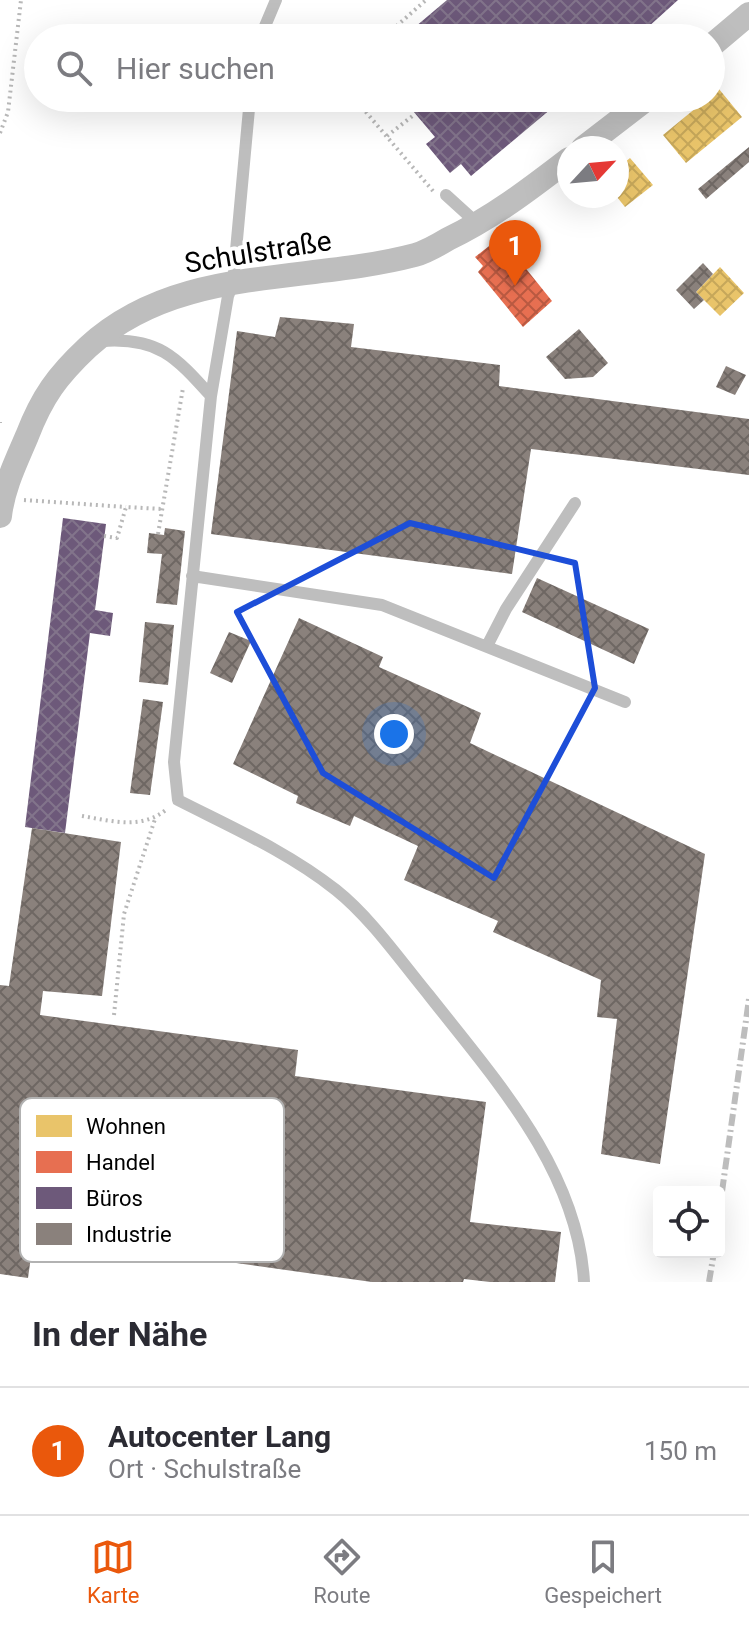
<!DOCTYPE html>
<html lang="de">
<meta charset="utf-8">
<style>
:root{--surface:#fff;--page:#f7f7f7;--text:#2b2b33;--muted:#7c7c81;--line:#e1e1e2;--accent:#ea580c}
body{margin:0;font-family:Roboto,sans-serif;background:var(--page);color:var(--text)}
.controls{position:absolute;right:24px;bottom:24px;display:grid;overflow:hidden;border-radius:8px;box-shadow:0 8px 32px #0002}
.controls button{width:72px;height:72px;display:grid;place-items:center;padding:0;border:0;border-bottom:2px solid var(--line);background:var(--surface);color:var(--text);font:40px sans-serif}
.compass{position:absolute;left:557px;top:136px;width:72px;height:72px;border-radius:50%;background:var(--surface);box-shadow:0 8px 32px #0002;rotate:64deg}
.you{position:absolute;left:394px;top:734px;width:28px;height:28px;margin:-20px;border:6px solid #fff;border-radius:50%;background:#1a73e8;box-shadow:0 0 0 12px #1a73e833}
.badge{display:grid;place-items:center;width:52px;height:52px;border-radius:50%;background:var(--accent);color:#fff;font-size:26px;font-weight:700}
.pin{position:absolute;translate:-50% -66px;filter:drop-shadow(0 2px 4px #0008)}
.pin::after{content:'';position:absolute;top:42px;width:28px;height:24px;background:inherit;clip-path:polygon(0 0,100% 0,50% 100%)}
.list{margin:0;padding:0;list-style:none}
h2{display:flex;justify-content:space-between;align-items:center;height:104px;margin:0;padding:0 32px;font-size:34px}
h2 small{font-size:26px;font-weight:400;color:var(--muted)}
.list li{display:grid;grid-template-columns:52px 1fr auto;gap:24px;align-items:center;box-sizing:border-box;height:128px;padding:0 32px;border-top:2px solid var(--line)}
.list b{display:block;font-size:30px;white-space:nowrap}
.list p{margin:0;font-size:26px;white-space:nowrap;color:var(--muted)}
.list em{font-size:26px;font-style:normal;color:var(--muted)}
.icon{flex:none;width:44px;height:44px;fill:none;stroke:currentColor;stroke-width:2;stroke-linecap:round;stroke-linejoin:round}
.map{position:relative;flex:none;width:749px;height:1282px;overflow:hidden}
.search{position:absolute;background:var(--surface);box-shadow:0 8px 32px #0002;left:24px;right:24px;top:24px;height:88px;display:flex;align-items:center;gap:20px;box-sizing:border-box;padding:0 28px;border-radius:44px;color:var(--muted);font-size:30px}
.sheet{height:232px;background:var(--surface)}
nav{display:flex;justify-content:space-around;align-items:center;box-sizing:border-box;height:112px;border-top:2px solid var(--line);background:var(--surface);font-size:22px;color:var(--muted)}
nav a{display:grid;justify-items:center;gap:4px}
nav .on{color:var(--accent)}
.map>svg:first-child{display:block}
.homes{fill:url(#homes-cross-hatch)}
.shops{fill:url(#shops-cross-hatch)}
.offices{fill:url(#offices-cross-hatch)}
.industry{fill:url(#industry-cross-hatch)}
.lines{fill:none;stroke-linecap:round;stroke-linejoin:round}
.path{stroke:#b8b8b8;stroke-width:4;stroke-dasharray:2 4;stroke-linecap:butt}
.lane{stroke:#bebebe;stroke-width:12}
.street{stroke:#bebebe;stroke-width:24}
.rail{stroke:#bdbdbd;stroke-width:6;stroke-dasharray:12 4 2 4;stroke-linecap:butt}
.marked{fill:none;stroke:#1d4ed8;stroke-width:6;stroke-linejoin:round}
.labels{text-anchor:middle;dominant-baseline:central;stroke-width:8;stroke-linejoin:round;paint-order:stroke}
.street-label{font-size:28px;fill:#000;stroke:#fff}
.key{fill:#fff;stroke:#b2b2b2;stroke-width:2}
.key-label{font-size:22px;fill:#000}
</style>
<div class="map">
<svg width="749" height="1282" viewBox="0 0 749 1282">
<defs>
<pattern id="homes-cross-hatch" width="8" height="8" patternUnits="userSpaceOnUse" patternTransform="scale(2)"><rect width="8" height="8" fill="#e9c46a"/><path d="M0 0l8 8M0 8l8-8" fill="none" stroke="#c6a75a"/></pattern>
<pattern id="shops-cross-hatch" width="8" height="8" patternUnits="userSpaceOnUse" patternTransform="scale(2)"><rect width="8" height="8" fill="#e76f51"/><path d="M0 0l8 8M0 8l8-8" fill="none" stroke="#b95941"/></pattern>
<pattern id="offices-cross-hatch" width="8" height="8" patternUnits="userSpaceOnUse" patternTransform="scale(2)"><rect width="8" height="8" fill="#6d597a"/><path d="M0 0l8 8M0 8l8-8" fill="none" stroke="#82748b"/></pattern>
<pattern id="industry-cross-hatch" width="8" height="8" patternUnits="userSpaceOnUse" patternTransform="scale(2)"><rect width="8" height="8" fill="#8a817c"/><path d="M0 0l8 8M0 8l8-8" fill="none" stroke="#6e6763"/></pattern>
</defs>
<rect width="100%" height="100%" fill="#fff"/>
<path class="homes" d="M719,89L742,117L686,163L663,135Z
M630,158L653,185L625,207L617,197V169Z
M720,267L744,293L720,316L696,292Z"/>
<path class="shops" d="M502,236H513L530,257L523,265L552,301L523,327L478,272L483,266L475,257Z"/>
<path class="offices" d="M447,0H678L636,38H402Z
M402,98H564L471,176L461,164L450,173L426,144L435,137Z
M63,518L106,524L95,610L113,613L110,636L90,633L65,833L25,827Z"/>
<path class="industry" d="M749,147V162L706,199L698,189Z
M703,263L713,274L696,292L704,300L694,309L676,290Z
M280,317L354,324L351,347L500,365L499,386L749,419V475L531,449L512,574L211,534L237,331L275,337Z
M579,329L608,363L593,377L565,379L546,357Z
M726,366L746,375L735,395L716,387Z
M165,528L185,531L177,605L156,603L162,554L147,553L149,533L164,535Z
M537,578L649,629L634,664L522,612Z
M299,618L383,657L379,667L481,713L470,743L705,854L660,1164L601,1154L617,1019L597,1017L601,980L493,932L498,921L404,880L418,846L354,816L350,826L296,803L298,796L233,764Z
M145,622L174,625L168,685L139,682Z
M229,632L251,641L232,683L210,673Z
M143,699L163,702L150,795L130,793Z
M32,828L121,842L102,996L43,991L40,1015L298,1050L295,1076L486,1102L470,1222L561,1232L555,1282H490L464,1279L463,1282H372L34,1235L28,1278L0,1274V985L9,986Z"/>
<g class="lines">
<path class="path" d="M383,38L426,0
M354,98L433,191
M0,133L8,112L21,0
M387,136L415,114
M0,422V423
M24,500L126,507
M158,534L183,388
M104,536L117,538L126,507L162,509
M82,816C112,821 142,830 167,809
M114,1015L124,914L155,819"/>
<path class="lane" d="M260,38L276,0
M446,195L479,225
M102,341C158,337 175,356 211,396L174,762L178,800C233,828 288,852 336,890C370,917 400,960 428,994C494,1078 578,1170 584,1282
M211,396L228,296L233,283L250,98
M192,576L382,605L625,702
M487,646L506,609L575,503"/>
<path class="street" d="M711,46L749,14
M583,148L648,98
M0,516C3,488 16,462 27,436C42,397 57,376 88,347C177,265 305,284 415,255C426,252 438,245 448,239C492,218 530,189 569,159"/>
<path class="rail" d="M719,1213L749,999
M709,1282L714,1252"/>
</g>
<path class="marked" d="M410,523L575,563L595,688L494,878L323,773L237,612Z"/>
<g class="labels">
<g class="street-label">
<text transform="translate(258 252) rotate(-9)">Schulstraße</text>
</g>
</g>
<rect x="20" y="1098" width="264" height="164" rx="12" class="key"/>
<rect x="36" y="1115" width="36" height="22" fill="#e9c46a"/>
<rect x="36" y="1151" width="36" height="22" fill="#e76f51"/>
<rect x="36" y="1187" width="36" height="22" fill="#6d597a"/>
<rect x="36" y="1223" width="36" height="22" fill="#8a817c"/>
<g class="key-label">
<text x="86" y="1134">Wohnen</text>
<text x="86" y="1170">Handel</text>
<text x="86" y="1206">Büros</text>
<text x="86" y="1242">Industrie</text>
</g>
</svg>
<div class="controls">
<button><svg class="icon" aria-label="locate" viewBox="0 0 24 24"><circle cx="12" cy="12" r="6"/><path d="M12 2v4M12 18v4M2 12h4M18 12h4"/></svg></button>
</div>
<svg class="compass" viewBox="-18 -18 36 36"><path d="M0-13l5 13h-10z" fill="#e53935"/><path d="M0 13l5-13h-10z" fill="#7c7c81"/></svg>
<div class="you"></div>
<div class="pin badge" style="left:515px;top:286px">1</div>
<div class="search"><svg class="icon" aria-label="search" viewBox="0 0 24 24"><circle cx="10" cy="10" r="6"/><path d="M15 15l6 6"/></svg>Hier suchen</div>
</div>
<section class="sheet">
<h2>In der Nähe<small></small></h2>
<ul class="list">
<li><span class="badge">1</span><div><b>Autocenter Lang</b><p>Ort · Schulstraße</p></div><em>150 m</em></li>
</ul>
</section>
<nav>
<a class="on"><svg class="icon" aria-label="map" viewBox="0 0 24 24"><path d="M3 6l6-2 6 2 6-2v14l-6 2-6-2-6 2zM9 4v14M15 6v14"/></svg>Karte</a>
<a><svg class="icon" aria-label="directions" viewBox="0 0 24 24"><path d="M12 3l9 9-9 9-9-9zM9 14v-3h6M13 9l2 2-2 2"/></svg>Route</a>
<a><svg class="icon" aria-label="saved" viewBox="0 0 24 24"><path d="M7 4h10v16l-5-4-5 4z"/></svg>Gespeichert</a>
</nav>
